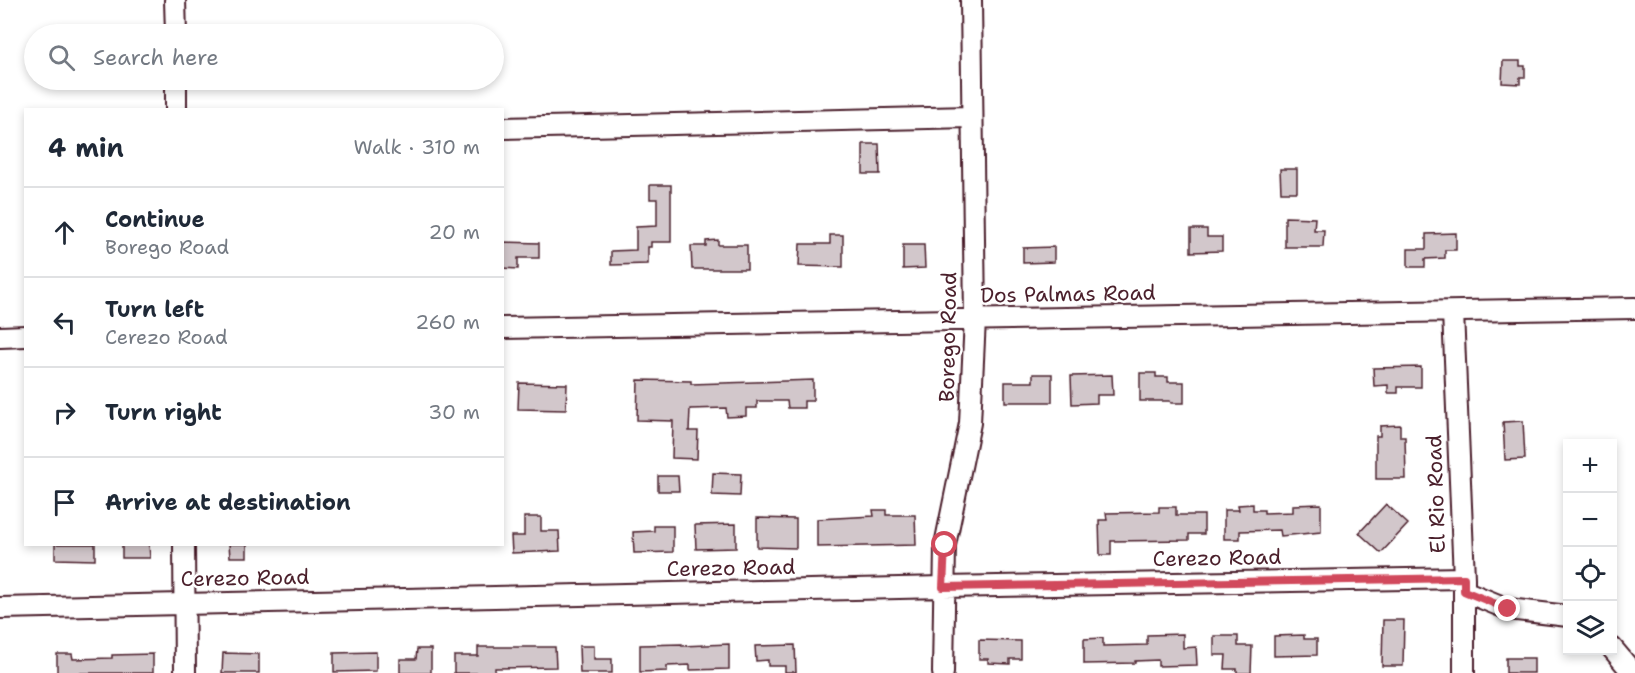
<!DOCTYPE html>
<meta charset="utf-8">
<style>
:root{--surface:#fff;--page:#f2f2f3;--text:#1f2937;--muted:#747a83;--line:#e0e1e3}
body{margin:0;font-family:"Shantell Sans",sans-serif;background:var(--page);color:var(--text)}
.controls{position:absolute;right:18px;bottom:18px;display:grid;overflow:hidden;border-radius:0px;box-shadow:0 3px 9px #0003}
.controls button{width:54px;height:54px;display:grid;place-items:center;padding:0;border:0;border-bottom:2px solid var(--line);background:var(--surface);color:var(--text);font:30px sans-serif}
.stop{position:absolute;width:18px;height:18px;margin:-14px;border:4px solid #d1495b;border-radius:50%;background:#fff}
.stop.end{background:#d1495b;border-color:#fff;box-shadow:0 2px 6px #0008}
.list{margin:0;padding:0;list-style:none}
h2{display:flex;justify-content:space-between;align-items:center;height:78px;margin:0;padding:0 24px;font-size:26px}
h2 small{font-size:20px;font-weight:400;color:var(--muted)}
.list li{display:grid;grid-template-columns:39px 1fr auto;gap:18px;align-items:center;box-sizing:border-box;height:90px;padding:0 24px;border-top:2px solid var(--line)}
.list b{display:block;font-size:22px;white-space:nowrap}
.list p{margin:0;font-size:20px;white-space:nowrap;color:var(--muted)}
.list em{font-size:20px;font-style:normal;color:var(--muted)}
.icon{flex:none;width:33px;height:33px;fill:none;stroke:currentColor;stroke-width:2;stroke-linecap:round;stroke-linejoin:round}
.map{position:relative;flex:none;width:1635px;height:673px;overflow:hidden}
.search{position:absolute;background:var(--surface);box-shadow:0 3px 9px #0003;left:24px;top:24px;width:480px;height:66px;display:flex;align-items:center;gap:15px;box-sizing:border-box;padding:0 21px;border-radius:33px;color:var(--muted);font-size:22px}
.panel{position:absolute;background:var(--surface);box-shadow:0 3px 9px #0003;left:24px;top:108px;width:480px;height:438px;border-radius:0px}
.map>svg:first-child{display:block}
.building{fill:#d2c7cb;stroke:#4a1f2b;stroke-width:1.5}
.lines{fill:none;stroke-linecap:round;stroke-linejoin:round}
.minor-casing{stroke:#4a1f2b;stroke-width:24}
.minor{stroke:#fff;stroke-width:20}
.route{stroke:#d1495b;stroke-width:8}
.labels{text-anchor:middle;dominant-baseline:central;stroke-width:4.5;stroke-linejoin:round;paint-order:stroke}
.street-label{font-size:21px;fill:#4a1f2b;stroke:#fff}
</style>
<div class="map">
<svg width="1635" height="673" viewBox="0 0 1635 673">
<rect width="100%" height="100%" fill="#fff"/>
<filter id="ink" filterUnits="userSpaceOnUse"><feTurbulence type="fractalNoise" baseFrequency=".0167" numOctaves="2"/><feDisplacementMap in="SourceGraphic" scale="12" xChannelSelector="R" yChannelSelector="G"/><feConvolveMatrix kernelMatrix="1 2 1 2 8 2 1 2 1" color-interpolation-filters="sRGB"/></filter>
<g filter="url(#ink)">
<path class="building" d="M1503,61H1520V66H1525V77H1520V84L1502,83Z
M863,144H879L880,174H863Z
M1280,169H1297V192H1281Z
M650,185H671V242H651V247H648V264L611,265V251L636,250V227L657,226V199H650Z
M1285,217L1315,218L1314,230H1324L1323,247H1285Z
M1191,229H1207V237H1222V251L1191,252Z
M1456,233V250H1445V258L1425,259V267H1408V249H1426V234Z
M830,235H843V267L799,266L800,244H830Z
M718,240V245H747V269H692L691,246H706V241Z
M502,242L539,243V258H518V269L502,268Z
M903,245H924L925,268L903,269Z
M1054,247V262L1023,263V248Z
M1421,367V387H1398V393H1388V385L1374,386L1373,368Z
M1140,373H1156V377H1168V382H1184V403H1171L1170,401H1140Z
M1033,374H1052V402H1005V382H1033Z
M1112,375L1113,395H1097V403L1072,404L1071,376Z
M638,380L691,381V384L813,380V401H804V408H788L787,401H757V408H746V416L727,417L726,408L690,409L689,431H698L697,459L672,458L673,421L637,420Z
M519,383L567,384L566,410L518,409Z
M1523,421L1525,459L1505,460L1503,422Z
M1400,425V437H1405L1406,479H1376V436H1380V426Z
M713,473L741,474L740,496L712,495Z
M658,476H678L679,491H658Z
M1253,504V510H1264V513L1293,512V505L1321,504V532L1281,536L1280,530L1240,531V539H1224V510H1239L1238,505Z
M1386,504L1408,524L1381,553L1359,533Z
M1159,507H1176V515H1204V534H1189V540L1111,541V555H1100L1099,520H1107L1106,513L1159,512Z
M873,510H886V515H915L916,545L817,547V519L874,516Z
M524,517H541V531H559L560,551L512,553L511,536H524Z
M757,518L796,519V548L757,547Z
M736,524V548L696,549L695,525Z
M654,526H673V552L634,553L633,532L654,531Z
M55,544H95V560L55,559Z
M122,544H149L150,558H122Z
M229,544H247V557H230Z
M1383,620H1404L1403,666H1382Z
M1183,634V648L1196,647L1197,665L1158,666V660L1135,661V663L1084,664V639L1103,638V646L1147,645V635Z
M1304,635V639H1317V655L1274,656V636Z
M1214,636H1238V646H1252L1251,673H1237V669H1225L1226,655H1214Z
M979,640L1021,641V659H1010V664L988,663V659H979Z
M682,644V646L729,644V669L690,670V665L667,666V671L640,672V645Z
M795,645L796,672H785V666H768V660L756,661L755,646Z
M579,646H594V659H612V673H580Z
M478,647H555L556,667L495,668V673H454V656H478Z
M417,649H431V673H400V659H416Z
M376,652V671L334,672V653Z
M223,653L259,654V673H222Z
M57,654H72L73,659L112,658V655L153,654V673H57Z
M1506,658H1534V673H1506Z"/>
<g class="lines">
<defs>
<path id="minor" d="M175,0L176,34
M176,80V110
M502,128L971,117
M1453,312L1464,578V673
M502,328L1635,308
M0,337L26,336
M184,544L185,673
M1464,591L1508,609L1568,616
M0,608L943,587L1464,578
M1612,648L1633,673
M943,673L945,545L970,423L975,319L971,0"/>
</defs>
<use href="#minor" class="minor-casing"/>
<use href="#minor" class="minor"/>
</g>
</g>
<g class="lines" filter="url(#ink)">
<path class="route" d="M945,545L943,587L1464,578V591L1508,609"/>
</g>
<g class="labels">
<g class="street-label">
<text transform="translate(1068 294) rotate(-1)">Dos Palmas Road</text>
<text transform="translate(948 337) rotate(-89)">Borego Road</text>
<text transform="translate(1436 494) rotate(-92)">El Rio Road</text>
<text transform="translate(1217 558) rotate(-1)">Cerezo Road</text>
<text transform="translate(731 568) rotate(-1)">Cerezo Road</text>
<text transform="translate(245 578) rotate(-1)">Cerezo Road</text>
</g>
</g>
</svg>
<div class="controls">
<button>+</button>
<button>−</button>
<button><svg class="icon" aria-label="locate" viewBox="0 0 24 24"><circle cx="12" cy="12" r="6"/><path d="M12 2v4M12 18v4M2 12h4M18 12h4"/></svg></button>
<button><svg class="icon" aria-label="layers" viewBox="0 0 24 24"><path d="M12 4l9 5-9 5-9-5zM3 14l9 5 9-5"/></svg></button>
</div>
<div class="stop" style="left:945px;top:545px"></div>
<div class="stop end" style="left:1508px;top:609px"></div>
<div class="search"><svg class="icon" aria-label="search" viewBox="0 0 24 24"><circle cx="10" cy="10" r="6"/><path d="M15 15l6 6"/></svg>Search here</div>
<section class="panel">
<h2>4 min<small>Walk · 310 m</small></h2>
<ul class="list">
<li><svg class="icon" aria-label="ahead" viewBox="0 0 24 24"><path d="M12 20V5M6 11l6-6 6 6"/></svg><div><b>Continue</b><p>Borego Road</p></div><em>20 m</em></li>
<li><svg class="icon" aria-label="left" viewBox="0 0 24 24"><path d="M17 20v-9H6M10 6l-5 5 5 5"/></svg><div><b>Turn left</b><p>Cerezo Road</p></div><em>260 m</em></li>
<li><svg class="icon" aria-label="right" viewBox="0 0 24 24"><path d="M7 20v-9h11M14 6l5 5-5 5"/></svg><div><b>Turn right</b></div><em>30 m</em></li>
<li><svg class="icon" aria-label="arrive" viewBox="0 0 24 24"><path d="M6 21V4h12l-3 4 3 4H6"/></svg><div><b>Arrive at destination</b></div></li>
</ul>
</section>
</div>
